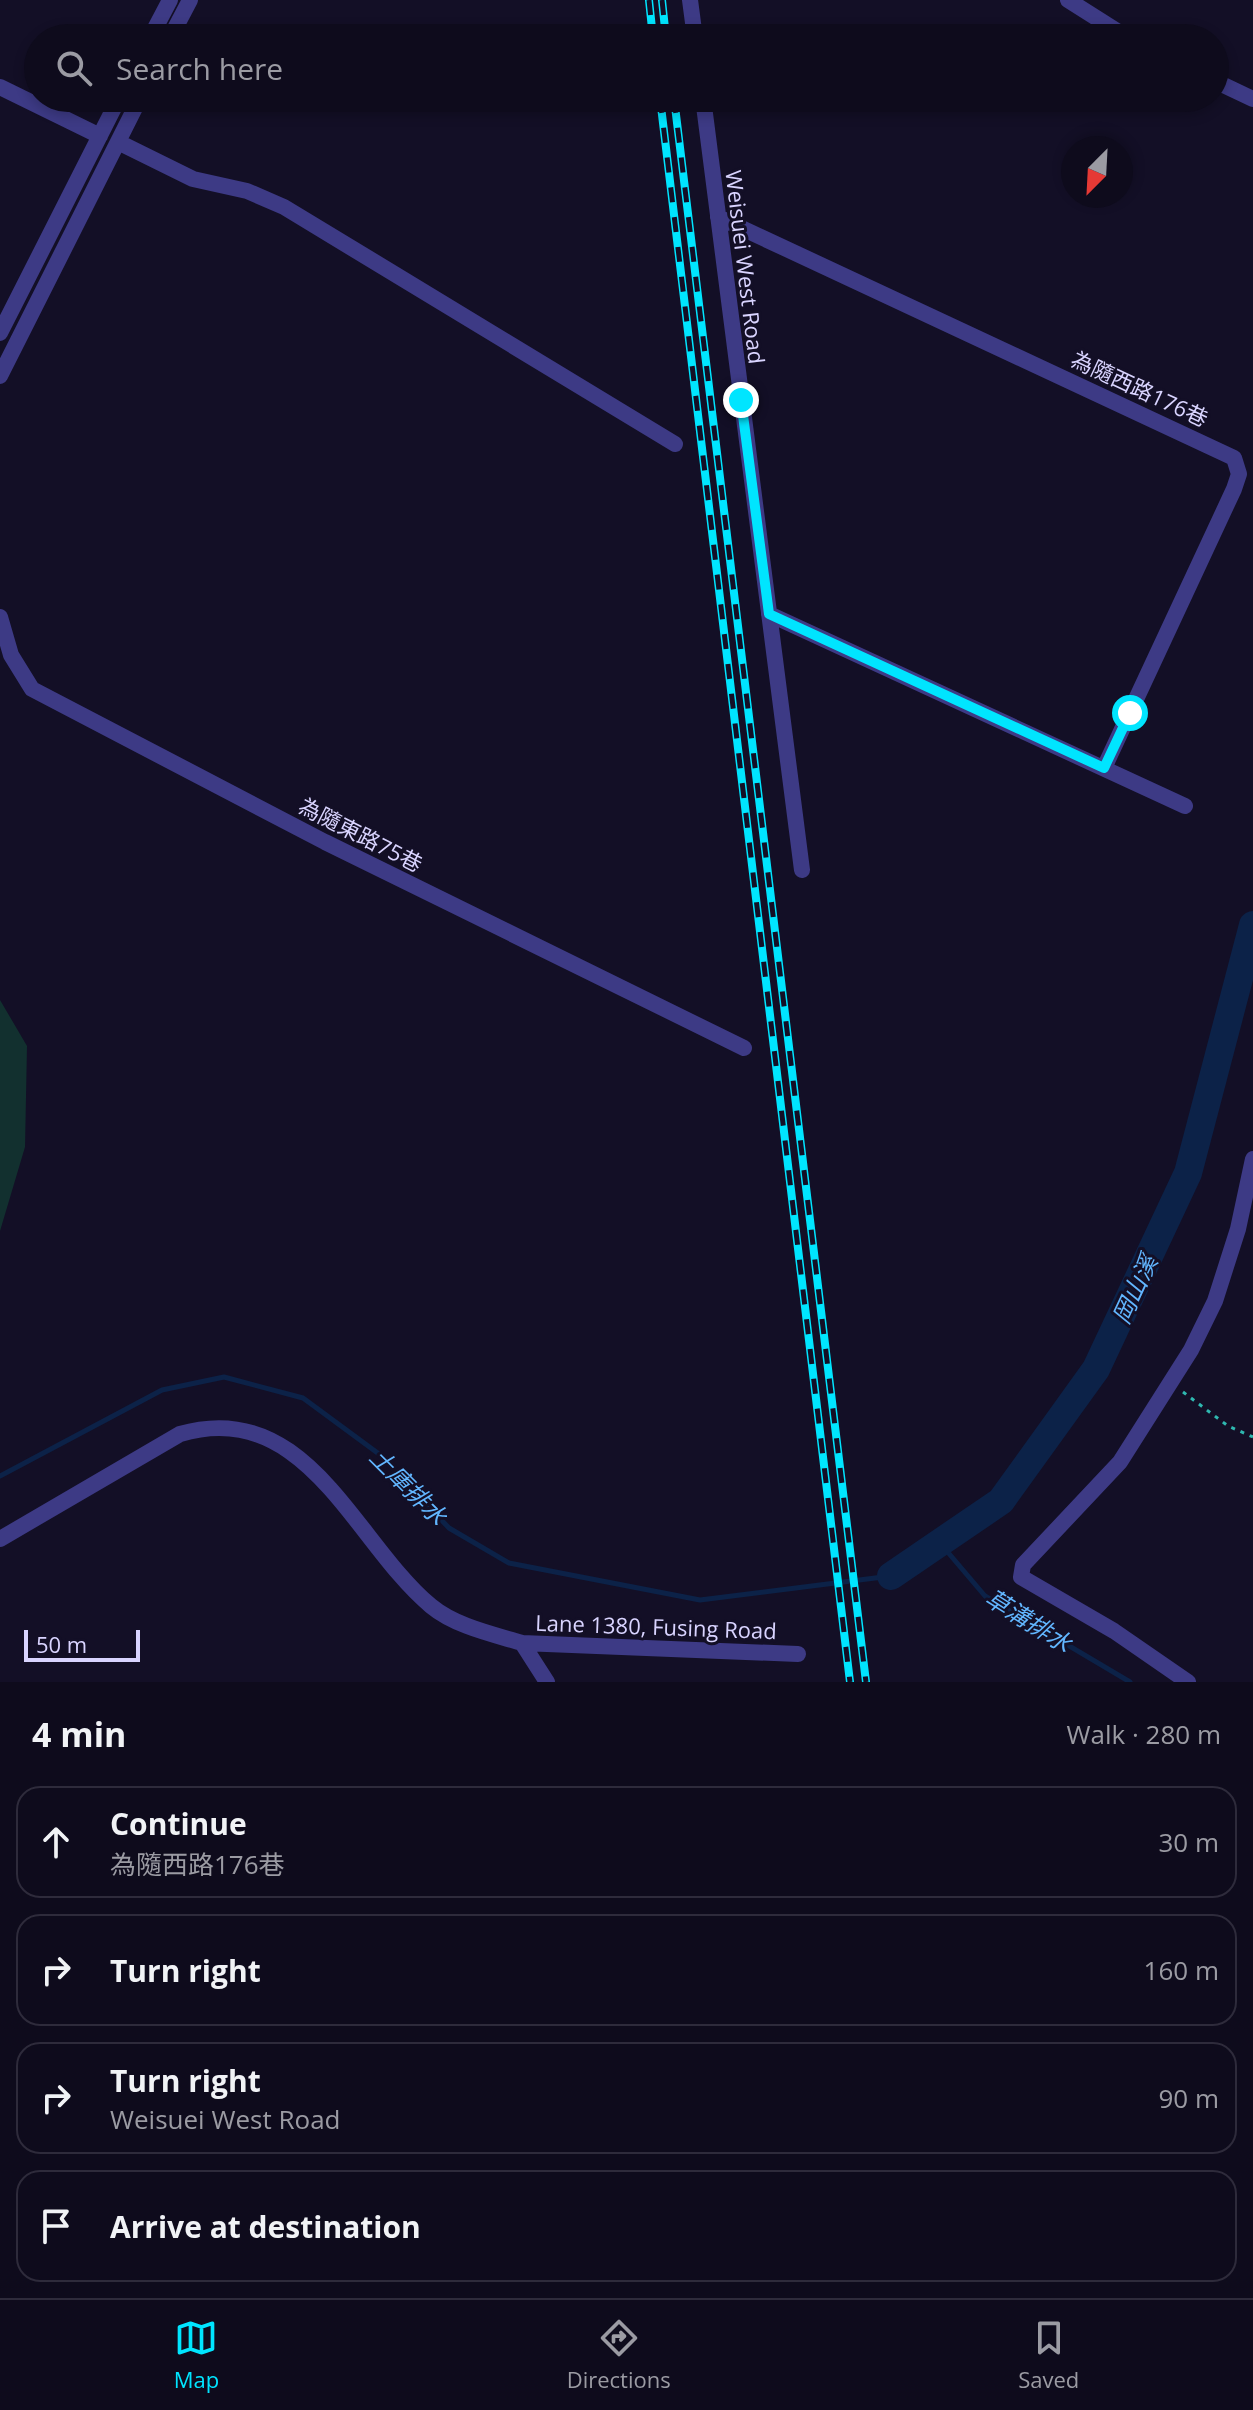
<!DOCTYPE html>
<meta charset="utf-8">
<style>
:root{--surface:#0e0b1c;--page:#171425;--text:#f1f3f6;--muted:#9b9ba3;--line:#2e2b3b;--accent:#00e5ff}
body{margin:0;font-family:"Open Sans","Noto Sans TC",sans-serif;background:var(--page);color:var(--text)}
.compass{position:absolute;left:1061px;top:136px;width:72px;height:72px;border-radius:50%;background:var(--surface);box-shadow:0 4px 12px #0003;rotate:204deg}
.scale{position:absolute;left:24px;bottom:20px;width:116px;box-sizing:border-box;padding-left:8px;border:4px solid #d9d4ff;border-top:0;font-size:22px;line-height:28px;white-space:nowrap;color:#d9d4ff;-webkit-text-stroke:6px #130f26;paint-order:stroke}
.stop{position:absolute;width:24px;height:24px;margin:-18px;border:6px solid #00e5ff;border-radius:50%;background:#fff}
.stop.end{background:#00e5ff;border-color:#fff;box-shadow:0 2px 8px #0008}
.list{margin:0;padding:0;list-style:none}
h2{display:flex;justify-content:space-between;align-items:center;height:104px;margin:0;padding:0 32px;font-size:34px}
h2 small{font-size:26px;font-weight:400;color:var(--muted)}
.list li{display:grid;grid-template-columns:52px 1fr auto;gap:24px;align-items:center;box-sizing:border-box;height:112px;margin:0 16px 16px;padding:0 16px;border:2px solid var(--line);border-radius:24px}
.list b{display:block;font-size:30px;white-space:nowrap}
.list p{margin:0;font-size:26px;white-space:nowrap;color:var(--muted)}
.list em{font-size:26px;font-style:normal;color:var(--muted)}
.icon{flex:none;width:44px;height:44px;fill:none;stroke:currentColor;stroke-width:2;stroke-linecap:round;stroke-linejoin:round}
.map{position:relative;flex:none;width:1253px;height:1682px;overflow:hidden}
.search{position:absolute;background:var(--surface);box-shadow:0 4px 12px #0003;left:24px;right:24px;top:24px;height:88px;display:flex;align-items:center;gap:20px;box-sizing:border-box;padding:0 28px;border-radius:44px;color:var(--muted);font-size:30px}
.sheet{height:616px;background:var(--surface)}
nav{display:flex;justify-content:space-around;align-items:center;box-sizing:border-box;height:112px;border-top:2px solid var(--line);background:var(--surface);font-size:22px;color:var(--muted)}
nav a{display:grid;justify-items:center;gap:4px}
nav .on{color:var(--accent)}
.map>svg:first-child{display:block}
.green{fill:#12302f}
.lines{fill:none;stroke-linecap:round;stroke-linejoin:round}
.stream{stroke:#0c2248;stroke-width:5}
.river{stroke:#0c2248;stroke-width:28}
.path{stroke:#2fb8b0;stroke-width:3;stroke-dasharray:4 6;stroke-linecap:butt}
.minor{stroke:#3d3a85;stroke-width:16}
.rail-casing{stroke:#00e5ff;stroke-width:8}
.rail{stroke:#130f26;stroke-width:5;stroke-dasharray:15;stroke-linecap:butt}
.route{stroke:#00e5ff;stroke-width:10}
.labels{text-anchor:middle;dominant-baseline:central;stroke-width:6;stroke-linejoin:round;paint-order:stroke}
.street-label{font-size:22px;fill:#d9d4ff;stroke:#130f26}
.water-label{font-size:24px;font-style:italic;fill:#62b6ff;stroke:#130f26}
</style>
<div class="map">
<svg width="1253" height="1682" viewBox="0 0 1253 1682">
<rect width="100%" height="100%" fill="#130f26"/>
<path class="green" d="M0,1000L27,1046L25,1147L0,1231Z"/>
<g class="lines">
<path class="stream" d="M0,1476L162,1390L224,1377L303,1398L379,1454L449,1528L509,1563L700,1600L891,1576
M940,1543L985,1596L1130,1682"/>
<path class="river" d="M891,1576L1001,1501L1096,1369L1188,1173L1253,925"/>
<path class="path" d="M1183,1392L1228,1426L1253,1437"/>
<path class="minor" d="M690,0L695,38
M1068,0L1128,38
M150,38L170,0
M170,38L190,0
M1215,81L1253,99
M0,87L100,136
M703,98L802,870
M118,142L193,179L247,191L284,207L675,444
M718,217L1234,458L1239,474L1234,489L1104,768
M0,333L119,98
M0,376L140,98
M769,614L1185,806
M0,617L11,655L32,689L325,842L744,1048
M0,1539L180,1434C307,1397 354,1542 431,1606C455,1626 492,1634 522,1643L798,1654
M522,1643L547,1682
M1188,1682L1114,1631L1021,1577L1023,1565L1120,1462L1191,1350L1215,1301L1238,1229L1253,1159"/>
<defs>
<path id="rail" d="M649,0L653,38
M662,0L666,38
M660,98L850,1682
M674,98L866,1682"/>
</defs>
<use href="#rail" class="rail-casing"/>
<use href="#rail" class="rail"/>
</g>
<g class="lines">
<path class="route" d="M741,400L769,614L1104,768L1130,713"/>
</g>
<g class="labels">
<g class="street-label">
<text transform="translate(746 267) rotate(83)">Weisuei West Road</text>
<text transform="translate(1140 388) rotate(25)">為隨西路176巷</text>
<text transform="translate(361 834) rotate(27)">為隨東路75巷</text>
<text transform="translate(656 1626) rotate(2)">Lane 1380, Fusing Road</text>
</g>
<g class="water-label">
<text transform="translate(1134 1289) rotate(-65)">岡山溪</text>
<text transform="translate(409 1486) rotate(45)">土庫排水</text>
<text transform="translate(1029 1620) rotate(32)">草溝排水</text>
</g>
</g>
</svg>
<svg class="compass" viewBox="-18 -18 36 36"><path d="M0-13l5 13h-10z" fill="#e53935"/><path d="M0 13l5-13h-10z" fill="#9b9ba3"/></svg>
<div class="scale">50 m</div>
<div class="stop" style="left:1130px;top:713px"></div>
<div class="stop end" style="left:741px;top:400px"></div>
<div class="search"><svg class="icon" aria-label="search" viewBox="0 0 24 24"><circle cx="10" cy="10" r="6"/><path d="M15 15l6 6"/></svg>Search here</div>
</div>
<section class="sheet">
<h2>4 min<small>Walk · 280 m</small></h2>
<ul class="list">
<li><svg class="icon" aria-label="ahead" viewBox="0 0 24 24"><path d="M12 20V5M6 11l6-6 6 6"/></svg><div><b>Continue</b><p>為隨西路176巷</p></div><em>30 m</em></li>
<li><svg class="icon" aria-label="right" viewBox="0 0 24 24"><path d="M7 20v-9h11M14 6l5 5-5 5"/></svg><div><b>Turn right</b></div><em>160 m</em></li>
<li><svg class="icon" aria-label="right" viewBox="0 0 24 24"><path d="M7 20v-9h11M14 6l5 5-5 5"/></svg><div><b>Turn right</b><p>Weisuei West Road</p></div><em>90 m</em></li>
<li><svg class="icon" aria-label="arrive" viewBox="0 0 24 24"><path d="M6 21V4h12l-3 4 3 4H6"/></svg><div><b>Arrive at destination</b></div></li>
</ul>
</section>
<nav>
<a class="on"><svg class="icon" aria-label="map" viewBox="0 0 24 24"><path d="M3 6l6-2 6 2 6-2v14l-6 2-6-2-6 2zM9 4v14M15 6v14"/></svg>Map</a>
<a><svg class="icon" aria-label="directions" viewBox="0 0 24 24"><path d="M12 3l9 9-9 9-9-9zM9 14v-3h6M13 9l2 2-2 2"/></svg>Directions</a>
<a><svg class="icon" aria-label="saved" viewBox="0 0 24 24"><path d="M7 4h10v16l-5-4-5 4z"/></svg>Saved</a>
</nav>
